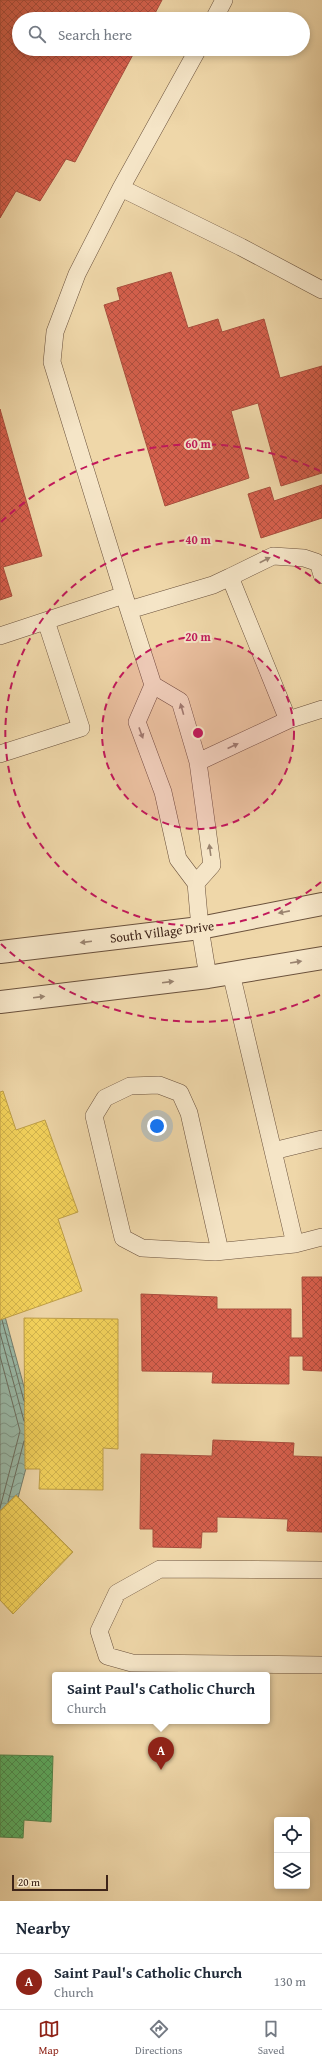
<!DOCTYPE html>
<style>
:root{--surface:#fff;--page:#f2f2f3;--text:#1f2937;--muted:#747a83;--line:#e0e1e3;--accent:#8f2418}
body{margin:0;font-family:"Gentium Book Plus",serif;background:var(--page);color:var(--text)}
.controls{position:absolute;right:12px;bottom:12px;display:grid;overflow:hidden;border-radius:4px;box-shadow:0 2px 6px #0003}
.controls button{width:36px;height:36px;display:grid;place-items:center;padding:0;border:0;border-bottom:1px solid var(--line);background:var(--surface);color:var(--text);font:20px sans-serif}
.scale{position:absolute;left:12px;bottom:10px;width:96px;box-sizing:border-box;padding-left:4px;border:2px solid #3e2418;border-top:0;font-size:11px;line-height:14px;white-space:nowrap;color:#3e2418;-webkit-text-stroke:3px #f5e5c7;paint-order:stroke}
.you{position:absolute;left:157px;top:1126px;width:14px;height:14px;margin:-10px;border:3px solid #fff;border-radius:50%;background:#1a73e8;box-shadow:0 0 0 6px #1a73e833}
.badge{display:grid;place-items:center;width:26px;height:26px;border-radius:50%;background:var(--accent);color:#fff;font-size:13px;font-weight:700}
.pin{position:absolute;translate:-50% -33px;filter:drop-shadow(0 1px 2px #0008)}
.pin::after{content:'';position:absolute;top:21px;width:14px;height:12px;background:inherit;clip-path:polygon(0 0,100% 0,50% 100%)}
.popup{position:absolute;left:52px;top:1672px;width:218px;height:52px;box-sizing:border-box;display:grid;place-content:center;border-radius:4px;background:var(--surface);filter:drop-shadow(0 1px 3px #0005);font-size:13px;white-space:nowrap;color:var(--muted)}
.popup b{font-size:15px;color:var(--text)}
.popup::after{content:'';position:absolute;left:50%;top:100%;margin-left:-8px;border:8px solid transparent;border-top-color:var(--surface)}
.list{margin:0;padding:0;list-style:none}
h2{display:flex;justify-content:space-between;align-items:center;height:52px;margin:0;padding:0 16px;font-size:17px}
h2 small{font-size:13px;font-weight:400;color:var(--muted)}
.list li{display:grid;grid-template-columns:26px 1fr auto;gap:12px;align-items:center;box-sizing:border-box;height:56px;padding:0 16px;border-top:1px solid var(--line)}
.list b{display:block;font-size:15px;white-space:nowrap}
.list p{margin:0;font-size:13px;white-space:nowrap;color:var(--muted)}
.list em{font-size:13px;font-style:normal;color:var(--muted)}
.icon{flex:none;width:22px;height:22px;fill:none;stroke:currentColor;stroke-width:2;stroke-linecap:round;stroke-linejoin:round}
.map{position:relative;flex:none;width:322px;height:1901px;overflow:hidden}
.search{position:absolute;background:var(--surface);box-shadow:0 2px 6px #0003;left:12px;right:12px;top:12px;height:44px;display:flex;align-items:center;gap:10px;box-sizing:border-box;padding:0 14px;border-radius:22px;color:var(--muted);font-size:15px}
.sheet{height:108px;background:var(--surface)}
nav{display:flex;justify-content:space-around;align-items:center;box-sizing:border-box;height:56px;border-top:1px solid var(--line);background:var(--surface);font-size:11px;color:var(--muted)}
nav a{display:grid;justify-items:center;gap:2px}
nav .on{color:var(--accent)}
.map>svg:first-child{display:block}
.water{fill:url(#water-waves);stroke:#757e6e}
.homes{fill:url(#homes-cross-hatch);stroke:#bfa048}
.shops{fill:url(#shops-cross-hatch);stroke:#a84e3d}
.public{fill:url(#public-cross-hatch);stroke:#52854b}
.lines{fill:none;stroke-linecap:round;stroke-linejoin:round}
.shore{stroke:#6c6f60;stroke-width:1}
.service-casing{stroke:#6a513c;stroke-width:18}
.tertiary-casing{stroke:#6a513c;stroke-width:24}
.service{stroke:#f5e5c7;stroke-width:17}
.tertiary{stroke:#f5e5c7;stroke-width:22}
.oneway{fill:#9a8470}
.ring{fill:none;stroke:#c2185b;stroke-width:2;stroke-dasharray:7 5}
.labels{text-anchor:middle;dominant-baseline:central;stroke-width:4;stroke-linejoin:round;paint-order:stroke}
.street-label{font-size:13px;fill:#3e2418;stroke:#f5e5c7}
.centre{fill:#c2185b;stroke:#f5e5c7;stroke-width:2}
.ring-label{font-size:12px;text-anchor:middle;font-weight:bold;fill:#c2185b;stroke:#f5e5c7;stroke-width:4;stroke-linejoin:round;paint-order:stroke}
</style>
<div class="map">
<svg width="322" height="1901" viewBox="0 0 322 1901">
<defs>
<pattern id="water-waves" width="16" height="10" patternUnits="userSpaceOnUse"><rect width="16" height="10" fill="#9abaa8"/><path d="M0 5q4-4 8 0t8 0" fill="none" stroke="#7f9788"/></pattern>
<pattern id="homes-cross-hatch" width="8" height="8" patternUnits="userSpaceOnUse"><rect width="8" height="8" fill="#f6d55c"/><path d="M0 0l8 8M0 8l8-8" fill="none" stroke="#d4b74f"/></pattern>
<pattern id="shops-cross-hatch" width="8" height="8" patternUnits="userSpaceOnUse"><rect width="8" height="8" fill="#d6604d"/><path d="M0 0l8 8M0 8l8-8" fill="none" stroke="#af4f3f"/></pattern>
<pattern id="public-cross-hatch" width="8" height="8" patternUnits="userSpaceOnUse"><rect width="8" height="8" fill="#5aae61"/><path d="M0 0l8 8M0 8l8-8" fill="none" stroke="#4c8d4f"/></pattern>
</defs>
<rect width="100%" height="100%" fill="#efd7a9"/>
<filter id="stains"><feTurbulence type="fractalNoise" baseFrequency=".005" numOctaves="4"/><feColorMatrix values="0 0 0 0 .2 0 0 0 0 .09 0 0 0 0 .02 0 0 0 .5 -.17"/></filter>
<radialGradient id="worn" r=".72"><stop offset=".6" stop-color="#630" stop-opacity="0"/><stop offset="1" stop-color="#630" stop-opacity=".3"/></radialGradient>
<path class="water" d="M0,1298L36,1431L11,1524L0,1533Z"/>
<path class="homes" d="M3,1091L16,1130L45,1120L78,1212L58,1219L82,1291L0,1320V1092Z
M24,1318L118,1319V1449L103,1448V1490L39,1489L40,1469H25Z
M16,1495L73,1552L13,1614L0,1600V1511Z"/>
<path class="shops" d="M0,0H162L152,19H19V49H136L75,162L66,159L40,201L16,191L0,218Z
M171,272L188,328L218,319L222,332L264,319L280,378L322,366V473L281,486L258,403L231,411L249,478L165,506L104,305L120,300L117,288Z
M0,409L42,556L3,567L12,596L0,600Z
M322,485V518L261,538L248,494L270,487L274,501Z
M302,1277H322V1371L303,1370V1356H289V1384L212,1383L213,1372L142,1371L141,1294L217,1297V1309H291V1338H303Z
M213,1440L294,1443L293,1456L322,1457V1532L287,1531L288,1519L217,1517V1532H202L201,1548L153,1547V1529H140L141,1454L212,1456Z"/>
<path class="public" d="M0,1755L53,1756L51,1822L24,1820L23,1838L0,1837Z"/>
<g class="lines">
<path class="shore" d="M2,1320L24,1401
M0,1333L24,1421
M0,1356L20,1431L0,1508
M8,1502L24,1441"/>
<defs>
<path id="service" d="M214,19L224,0
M121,188L241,247L322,290
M230,577L273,556L304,558L316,562L319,565L322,575
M124,595L52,362L55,332L77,274L121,188L198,49
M129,610L213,585L230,577L288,720L322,709
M0,636L124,595L153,685L137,722L163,792L178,859L196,883L200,928L208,977
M153,685L180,701L198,762L212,865L196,883
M0,754L81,728L46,621
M198,762L288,720
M231,973L295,1244L322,1237
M273,1151L322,1139
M220,1251L189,1113L180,1093L159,1085L130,1086L105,1098L94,1116L123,1238L142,1248L215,1252L295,1244
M322,1570L160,1569L117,1593L99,1631L107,1656L132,1663L322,1665"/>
<path id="tertiary" d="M0,952L200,928L322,904
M0,1002L208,977L322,958"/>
</defs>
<use href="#service" class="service-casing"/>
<use href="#tertiary" class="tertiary-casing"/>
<use href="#service" class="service"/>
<use href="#tertiary" class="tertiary"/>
</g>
<defs><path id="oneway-solid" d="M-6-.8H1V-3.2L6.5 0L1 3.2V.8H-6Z"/></defs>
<g class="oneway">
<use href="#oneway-solid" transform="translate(265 560) rotate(-27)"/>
<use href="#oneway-solid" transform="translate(182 709) rotate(-106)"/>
<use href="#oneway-solid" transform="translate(141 733) rotate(70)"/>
<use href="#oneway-solid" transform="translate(233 746) rotate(-25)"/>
<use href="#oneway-solid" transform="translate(210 850) rotate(-98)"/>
<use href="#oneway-solid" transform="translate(284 912) rotate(169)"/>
<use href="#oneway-solid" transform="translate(86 942) rotate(173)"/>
<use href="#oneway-solid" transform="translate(296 962) rotate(-9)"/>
<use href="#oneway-solid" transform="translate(168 982) rotate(-7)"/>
<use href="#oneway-solid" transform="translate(39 997) rotate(-7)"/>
</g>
<circle cx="198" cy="733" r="96" fill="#c2185b" fill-opacity=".12"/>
<g class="ring">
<circle cx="198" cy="733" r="96"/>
<path d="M321 882A193 193 0 1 1 321 584"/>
<path d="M320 995A289 289 0 0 1 1 944M1 522A289 289 0 0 1 320 471"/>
</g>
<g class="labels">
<g class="street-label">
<text transform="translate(162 932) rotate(-7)">South Village Drive</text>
</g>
</g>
<circle cx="198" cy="733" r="6" class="centre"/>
<g class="ring-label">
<text x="198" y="448">60 m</text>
<text x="198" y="544">40 m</text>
<text x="198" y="641">20 m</text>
</g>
<rect width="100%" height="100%" filter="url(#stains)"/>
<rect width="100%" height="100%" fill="url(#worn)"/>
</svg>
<div class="controls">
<button><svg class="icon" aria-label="locate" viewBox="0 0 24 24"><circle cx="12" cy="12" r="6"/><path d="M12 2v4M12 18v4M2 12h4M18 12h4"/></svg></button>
<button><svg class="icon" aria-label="layers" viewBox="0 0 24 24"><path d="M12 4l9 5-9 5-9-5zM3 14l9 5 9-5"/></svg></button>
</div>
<div class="scale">20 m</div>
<div class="you"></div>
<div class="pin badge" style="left:161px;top:1770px">A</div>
<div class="popup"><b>Saint Paul's Catholic Church</b>Church</div>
<div class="search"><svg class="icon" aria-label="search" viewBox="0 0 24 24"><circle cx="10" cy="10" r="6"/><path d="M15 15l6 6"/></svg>Search here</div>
</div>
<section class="sheet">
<h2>Nearby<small></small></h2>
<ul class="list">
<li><span class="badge">A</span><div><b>Saint Paul's Catholic Church</b><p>Church</p></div><em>130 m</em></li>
</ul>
</section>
<nav>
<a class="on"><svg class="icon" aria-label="map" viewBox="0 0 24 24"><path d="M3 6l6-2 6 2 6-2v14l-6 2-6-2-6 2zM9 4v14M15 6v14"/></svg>Map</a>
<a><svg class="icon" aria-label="directions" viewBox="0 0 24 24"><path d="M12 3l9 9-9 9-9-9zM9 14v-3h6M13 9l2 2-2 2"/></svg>Directions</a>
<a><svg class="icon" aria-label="saved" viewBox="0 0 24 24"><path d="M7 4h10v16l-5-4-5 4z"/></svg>Saved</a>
</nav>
